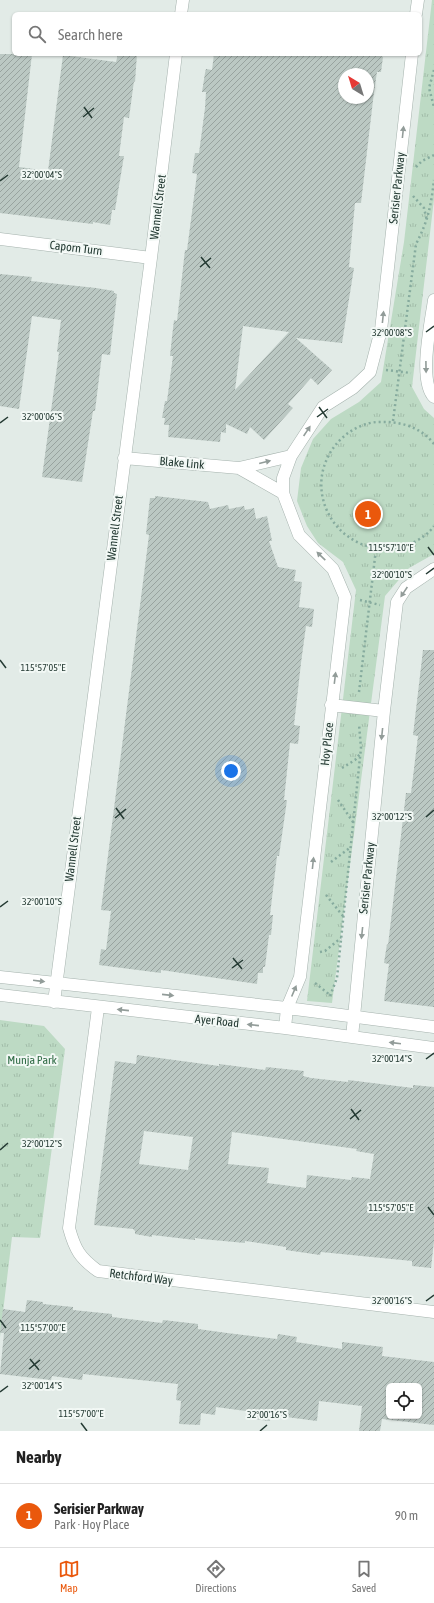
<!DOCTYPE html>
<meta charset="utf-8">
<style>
:root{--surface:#fff;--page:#f6f6f6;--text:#222;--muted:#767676;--line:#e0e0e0;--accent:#ea580c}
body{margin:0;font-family:"Asap Condensed",sans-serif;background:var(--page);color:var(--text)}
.controls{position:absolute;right:12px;bottom:12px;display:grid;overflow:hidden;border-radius:6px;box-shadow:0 1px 3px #0004}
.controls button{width:36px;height:36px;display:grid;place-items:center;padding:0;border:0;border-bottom:1px solid var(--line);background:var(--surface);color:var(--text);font:20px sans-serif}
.compass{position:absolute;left:338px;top:68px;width:36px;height:36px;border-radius:50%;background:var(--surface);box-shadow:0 1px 3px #0004;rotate:322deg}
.you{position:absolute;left:231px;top:771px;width:14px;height:14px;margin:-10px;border:3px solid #fff;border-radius:50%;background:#1a73e8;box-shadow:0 0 0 6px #1a73e833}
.badge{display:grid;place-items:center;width:26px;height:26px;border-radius:50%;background:var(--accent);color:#fff;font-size:13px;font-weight:700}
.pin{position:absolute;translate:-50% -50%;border:2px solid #fff;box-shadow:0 1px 4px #0006}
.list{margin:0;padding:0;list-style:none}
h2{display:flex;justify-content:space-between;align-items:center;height:52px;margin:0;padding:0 16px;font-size:17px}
h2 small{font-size:13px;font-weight:400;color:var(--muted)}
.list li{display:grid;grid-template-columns:26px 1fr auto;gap:12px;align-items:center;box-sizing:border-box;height:64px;padding:0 16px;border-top:1px solid var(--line)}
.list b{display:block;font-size:15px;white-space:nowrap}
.list p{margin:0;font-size:13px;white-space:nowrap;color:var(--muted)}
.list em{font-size:13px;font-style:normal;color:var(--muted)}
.icon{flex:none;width:22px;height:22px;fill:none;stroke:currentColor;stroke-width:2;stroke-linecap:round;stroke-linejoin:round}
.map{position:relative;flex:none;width:434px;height:1431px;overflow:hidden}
.search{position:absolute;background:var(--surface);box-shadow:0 1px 3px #0004;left:12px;right:12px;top:12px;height:44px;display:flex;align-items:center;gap:10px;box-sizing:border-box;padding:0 14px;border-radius:6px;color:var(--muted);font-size:15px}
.sheet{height:116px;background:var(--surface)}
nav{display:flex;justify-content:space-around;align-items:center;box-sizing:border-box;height:56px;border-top:1px solid var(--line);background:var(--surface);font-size:11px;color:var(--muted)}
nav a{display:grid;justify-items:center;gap:2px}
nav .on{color:var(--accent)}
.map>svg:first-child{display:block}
.grass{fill:url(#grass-tufts)}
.building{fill:url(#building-hatch);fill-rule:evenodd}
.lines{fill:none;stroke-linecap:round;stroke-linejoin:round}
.minor-casing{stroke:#a5b2ad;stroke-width:13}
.path{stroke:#86ab9e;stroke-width:2.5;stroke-dasharray:2 3;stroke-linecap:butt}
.minor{stroke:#fff;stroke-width:12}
.oneway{fill:#929c99}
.ticks{fill:none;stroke:#243a33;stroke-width:1.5}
.labels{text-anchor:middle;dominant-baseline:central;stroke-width:4;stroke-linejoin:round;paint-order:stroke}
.street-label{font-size:12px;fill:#243a33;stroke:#f2f8f5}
.park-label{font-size:12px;fill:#326d47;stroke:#f2f8f5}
.ticks-label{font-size:10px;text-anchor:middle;fill:#243a33;stroke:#f2f8f5;stroke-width:4;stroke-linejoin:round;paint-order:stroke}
</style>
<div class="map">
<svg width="434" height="1431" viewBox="0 0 434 1431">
<defs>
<pattern id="grass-tufts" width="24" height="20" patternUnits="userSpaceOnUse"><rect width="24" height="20" fill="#bddac4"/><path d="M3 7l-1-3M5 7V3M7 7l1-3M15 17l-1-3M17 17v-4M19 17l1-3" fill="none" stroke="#a2bca9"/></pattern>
<pattern id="building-hatch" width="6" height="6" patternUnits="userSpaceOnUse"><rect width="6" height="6" fill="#bbc8c3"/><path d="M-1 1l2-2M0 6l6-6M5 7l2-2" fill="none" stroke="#98a39f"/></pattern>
</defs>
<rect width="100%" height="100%" fill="#e2ebe7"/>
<path class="grass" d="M432,0H434V199L412,387L424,409L434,418V554L409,568L385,596L332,1003L307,1001L356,590L343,562L318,543L307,526L297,501L301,468L313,439L331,419L359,402L381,382L404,242Z
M0,1020L44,1026L65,1049L40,1238L12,1237L0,1337Z"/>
<path class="building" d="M0,54H32L19,167L48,171L63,55L116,62L118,54H137L135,82L134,81L129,118L124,117L119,156H124L115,210H112L110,225L93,222V224L0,213Z
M214,54H381V56L383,57L381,72H377L374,92L361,203H355L349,267L354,268L342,343L296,338L332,370L318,385L311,378L288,404L293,408L264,440L250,427L247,434L226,424V433L221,432L220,442L168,437L169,425H164L165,418H162L165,401H167L173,356H170L172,337L174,320L177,321L185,250H187L197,174L192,173L195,153H199L205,108L206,92H202L205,73L206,69L212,70ZM344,74H368V98H344ZM243,326L289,332L235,390Z
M0,274L32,277L31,281L96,288L114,291V293L117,294L110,355L102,354L95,411H93L82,482L42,477L59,352H57L61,320L32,316L19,409L0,406Z
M155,496L208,502L210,509L228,505L229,509L244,506L245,510L254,508L256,519L267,516L272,541H269L278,567L296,570L294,581L302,582L299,607L314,609L312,627L306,626L301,663L294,725L300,726L298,744L290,743L284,800H287L279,856H277L270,915H273L271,935H269L265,967H263V973H258L257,984L161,970V973L99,965L101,949L106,950L111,911L101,910L149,535L146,534L150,498H155Z
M423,650H434V1007L384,1001L389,964L384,963L387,944L388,945L406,793H411L418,736L413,735Z
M137,1055L219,1066V1064L265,1070L266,1067L304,1071L303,1076L311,1078L348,1082V1080L413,1088V1085L434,1087V1241L431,1268L412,1266V1261L321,1252L320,1255L286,1250V1247L245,1241V1243L202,1239L195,1238V1240L152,1235V1237L135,1234V1231L133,1229L94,1225L115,1061L136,1064ZM144,1131L193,1137L188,1170L139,1164ZM232,1132L357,1149L356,1151L374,1154L370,1179L352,1177L351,1180L307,1175L306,1188L267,1183L269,1168L228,1164Z
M27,1300L43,1302V1304L73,1307V1310L112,1314V1317L162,1323L163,1320L198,1324V1329L227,1333L277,1339L278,1334L297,1337L296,1342L342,1349V1342L383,1347L382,1356L434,1362V1425L382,1419L380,1431H359L362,1406L319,1401L317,1421L271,1415L270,1421L252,1419L253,1412L216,1407L215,1415L201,1413L200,1425L179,1424L181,1401L176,1400L178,1384L83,1374L82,1380L52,1376L51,1380L0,1374L4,1333H0L3,1309L25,1312ZM389,1386H419V1416H389Z"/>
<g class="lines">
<defs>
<path id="minor" d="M181,14L183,0
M416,14L418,0
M0,239L151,258
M434,300C431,322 418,381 434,397
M124,458L239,468L291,456
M239,468L283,493
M331,705L384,711
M0,977L287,1008L434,1027
M0,995L285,1028L434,1048
M54,1002L151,258L176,54
M98,1008L69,1228C75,1250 80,1258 98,1271L434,1312
M285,1028L287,1008L300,977L345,597L333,569L299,535L283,493V478L291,456L323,407L353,388L370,372L381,330L412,54
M352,1037L384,711L397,602L406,588L434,569"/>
</defs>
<use href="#minor" class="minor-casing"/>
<path class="path" d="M434,70L429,88L434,107
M416,167L422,161L434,155
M413,196L424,208L427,221
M386,370L411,373
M393,421L416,244C428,221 431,206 434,180
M434,444C420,426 399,421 377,422C364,423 352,429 342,438C298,480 329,550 389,549C405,548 425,539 434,526
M360,600L380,605
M359,692L376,549
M342,768L355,760L360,754
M338,800L353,822
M331,862L351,847
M326,895L343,916
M320,952L325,951L341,938
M315,983L330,995
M330,996L337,978L361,748L359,724"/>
<use href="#minor" class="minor"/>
</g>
<defs><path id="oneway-solid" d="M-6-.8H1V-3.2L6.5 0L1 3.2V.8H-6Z"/></defs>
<g class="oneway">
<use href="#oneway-solid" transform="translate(403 132) rotate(-84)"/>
<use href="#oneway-solid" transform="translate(383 317) rotate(-84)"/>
<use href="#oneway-solid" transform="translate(426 367) rotate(89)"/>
<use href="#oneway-solid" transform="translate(307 431) rotate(-56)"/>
<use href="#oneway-solid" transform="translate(265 462) rotate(-14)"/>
<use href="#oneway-solid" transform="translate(321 556) rotate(-136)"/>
<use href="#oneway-solid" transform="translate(404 592) rotate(124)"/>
<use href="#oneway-solid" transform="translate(335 678) rotate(-83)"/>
<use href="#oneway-solid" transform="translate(382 734) rotate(96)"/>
<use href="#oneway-solid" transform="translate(313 863) rotate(-84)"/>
<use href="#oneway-solid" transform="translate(362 933) rotate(96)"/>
<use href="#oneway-solid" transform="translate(39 981) rotate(7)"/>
<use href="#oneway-solid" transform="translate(294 991) rotate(-67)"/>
<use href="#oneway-solid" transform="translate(168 995) rotate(6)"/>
<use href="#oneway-solid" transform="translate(123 1010) rotate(-174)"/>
<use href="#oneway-solid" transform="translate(253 1025) rotate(-174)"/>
<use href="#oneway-solid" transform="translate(395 1043) rotate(-173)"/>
</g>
<path class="ticks" d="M84,107L92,118M83,117L94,108M0,181L8,175M201,257L210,268M200,267L211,258M426,332L434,326M319,407L327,418M317,417L328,409M0,423L8,417M428,547L434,555M426,574L434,568M0,660L6,668M116,808L124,819M426,817L434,810M115,818L126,809M0,907L8,901M233,958L242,969M232,968L243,960M426,1059L434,1053M351,1109L359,1120M350,1119L361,1110M0,1150L8,1143M428,1207L434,1215M426,1301L434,1295M0,1320L6,1328M30,1359L39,1370M29,1369L40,1360M0,1392L8,1386M81,1423L87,1431M260,1431L267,1425"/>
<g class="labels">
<g class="street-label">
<text transform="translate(397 188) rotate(-84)">Serisier Parkway</text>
<text transform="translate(158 207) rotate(-83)">Wannell Street</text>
<text transform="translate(76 248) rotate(7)">Caporn Turn</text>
<text transform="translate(182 463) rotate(5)">Blake Link</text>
<text transform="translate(115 528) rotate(-83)">Wannell Street</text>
<text transform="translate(327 744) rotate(-84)">Hoy Place</text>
<text transform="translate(73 849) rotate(-83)">Wannell Street</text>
<text transform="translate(367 878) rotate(-84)">Serisier Parkway</text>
<text transform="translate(217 1021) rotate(6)">Ayer Road</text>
<text transform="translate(141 1277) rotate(7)">Retchford Way</text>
</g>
<g class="park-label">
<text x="32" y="1060">Munja Park</text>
</g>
</g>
<g class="ticks-label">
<text x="42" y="178">32°00'04"S</text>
<text x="392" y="336">32°00'08"S</text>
<text x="42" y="420">32°00'06"S</text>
<text x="391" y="551">115°57'10"E</text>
<text x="392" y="578">32°00'10"S</text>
<text x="43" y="671">115°57'05"E</text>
<text x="392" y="820">32°00'12"S</text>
<text x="42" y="905">32°00'10"S</text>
<text x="392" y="1062">32°00'14"S</text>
<text x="42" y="1147">32°00'12"S</text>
<text x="391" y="1211">115°57'05"E</text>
<text x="392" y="1304">32°00'16"S</text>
<text x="43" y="1331">115°57'00"E</text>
<text x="42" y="1389">32°00'14"S</text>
<text x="81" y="1417">115°57'00"E</text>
<text x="267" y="1418">32°00'16"S</text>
</g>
</svg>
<div class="controls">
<button><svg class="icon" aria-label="locate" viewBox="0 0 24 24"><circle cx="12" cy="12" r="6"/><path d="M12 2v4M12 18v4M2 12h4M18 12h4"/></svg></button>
</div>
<svg class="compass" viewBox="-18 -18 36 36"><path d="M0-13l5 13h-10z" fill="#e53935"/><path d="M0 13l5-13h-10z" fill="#767676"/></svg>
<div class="you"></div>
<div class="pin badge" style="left:368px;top:514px">1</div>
<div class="search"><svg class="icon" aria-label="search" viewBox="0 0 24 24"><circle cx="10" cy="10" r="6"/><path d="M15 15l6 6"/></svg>Search here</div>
</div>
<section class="sheet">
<h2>Nearby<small></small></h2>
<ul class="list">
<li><span class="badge">1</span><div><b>Serisier Parkway</b><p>Park · Hoy Place</p></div><em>90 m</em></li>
</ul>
</section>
<nav>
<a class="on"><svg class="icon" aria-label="map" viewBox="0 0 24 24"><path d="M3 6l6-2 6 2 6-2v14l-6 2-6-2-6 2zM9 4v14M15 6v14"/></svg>Map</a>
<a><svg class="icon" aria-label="directions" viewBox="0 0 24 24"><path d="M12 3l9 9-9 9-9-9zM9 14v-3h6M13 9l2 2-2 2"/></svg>Directions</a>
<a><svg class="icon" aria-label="saved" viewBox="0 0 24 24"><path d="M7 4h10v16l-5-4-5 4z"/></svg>Saved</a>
</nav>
